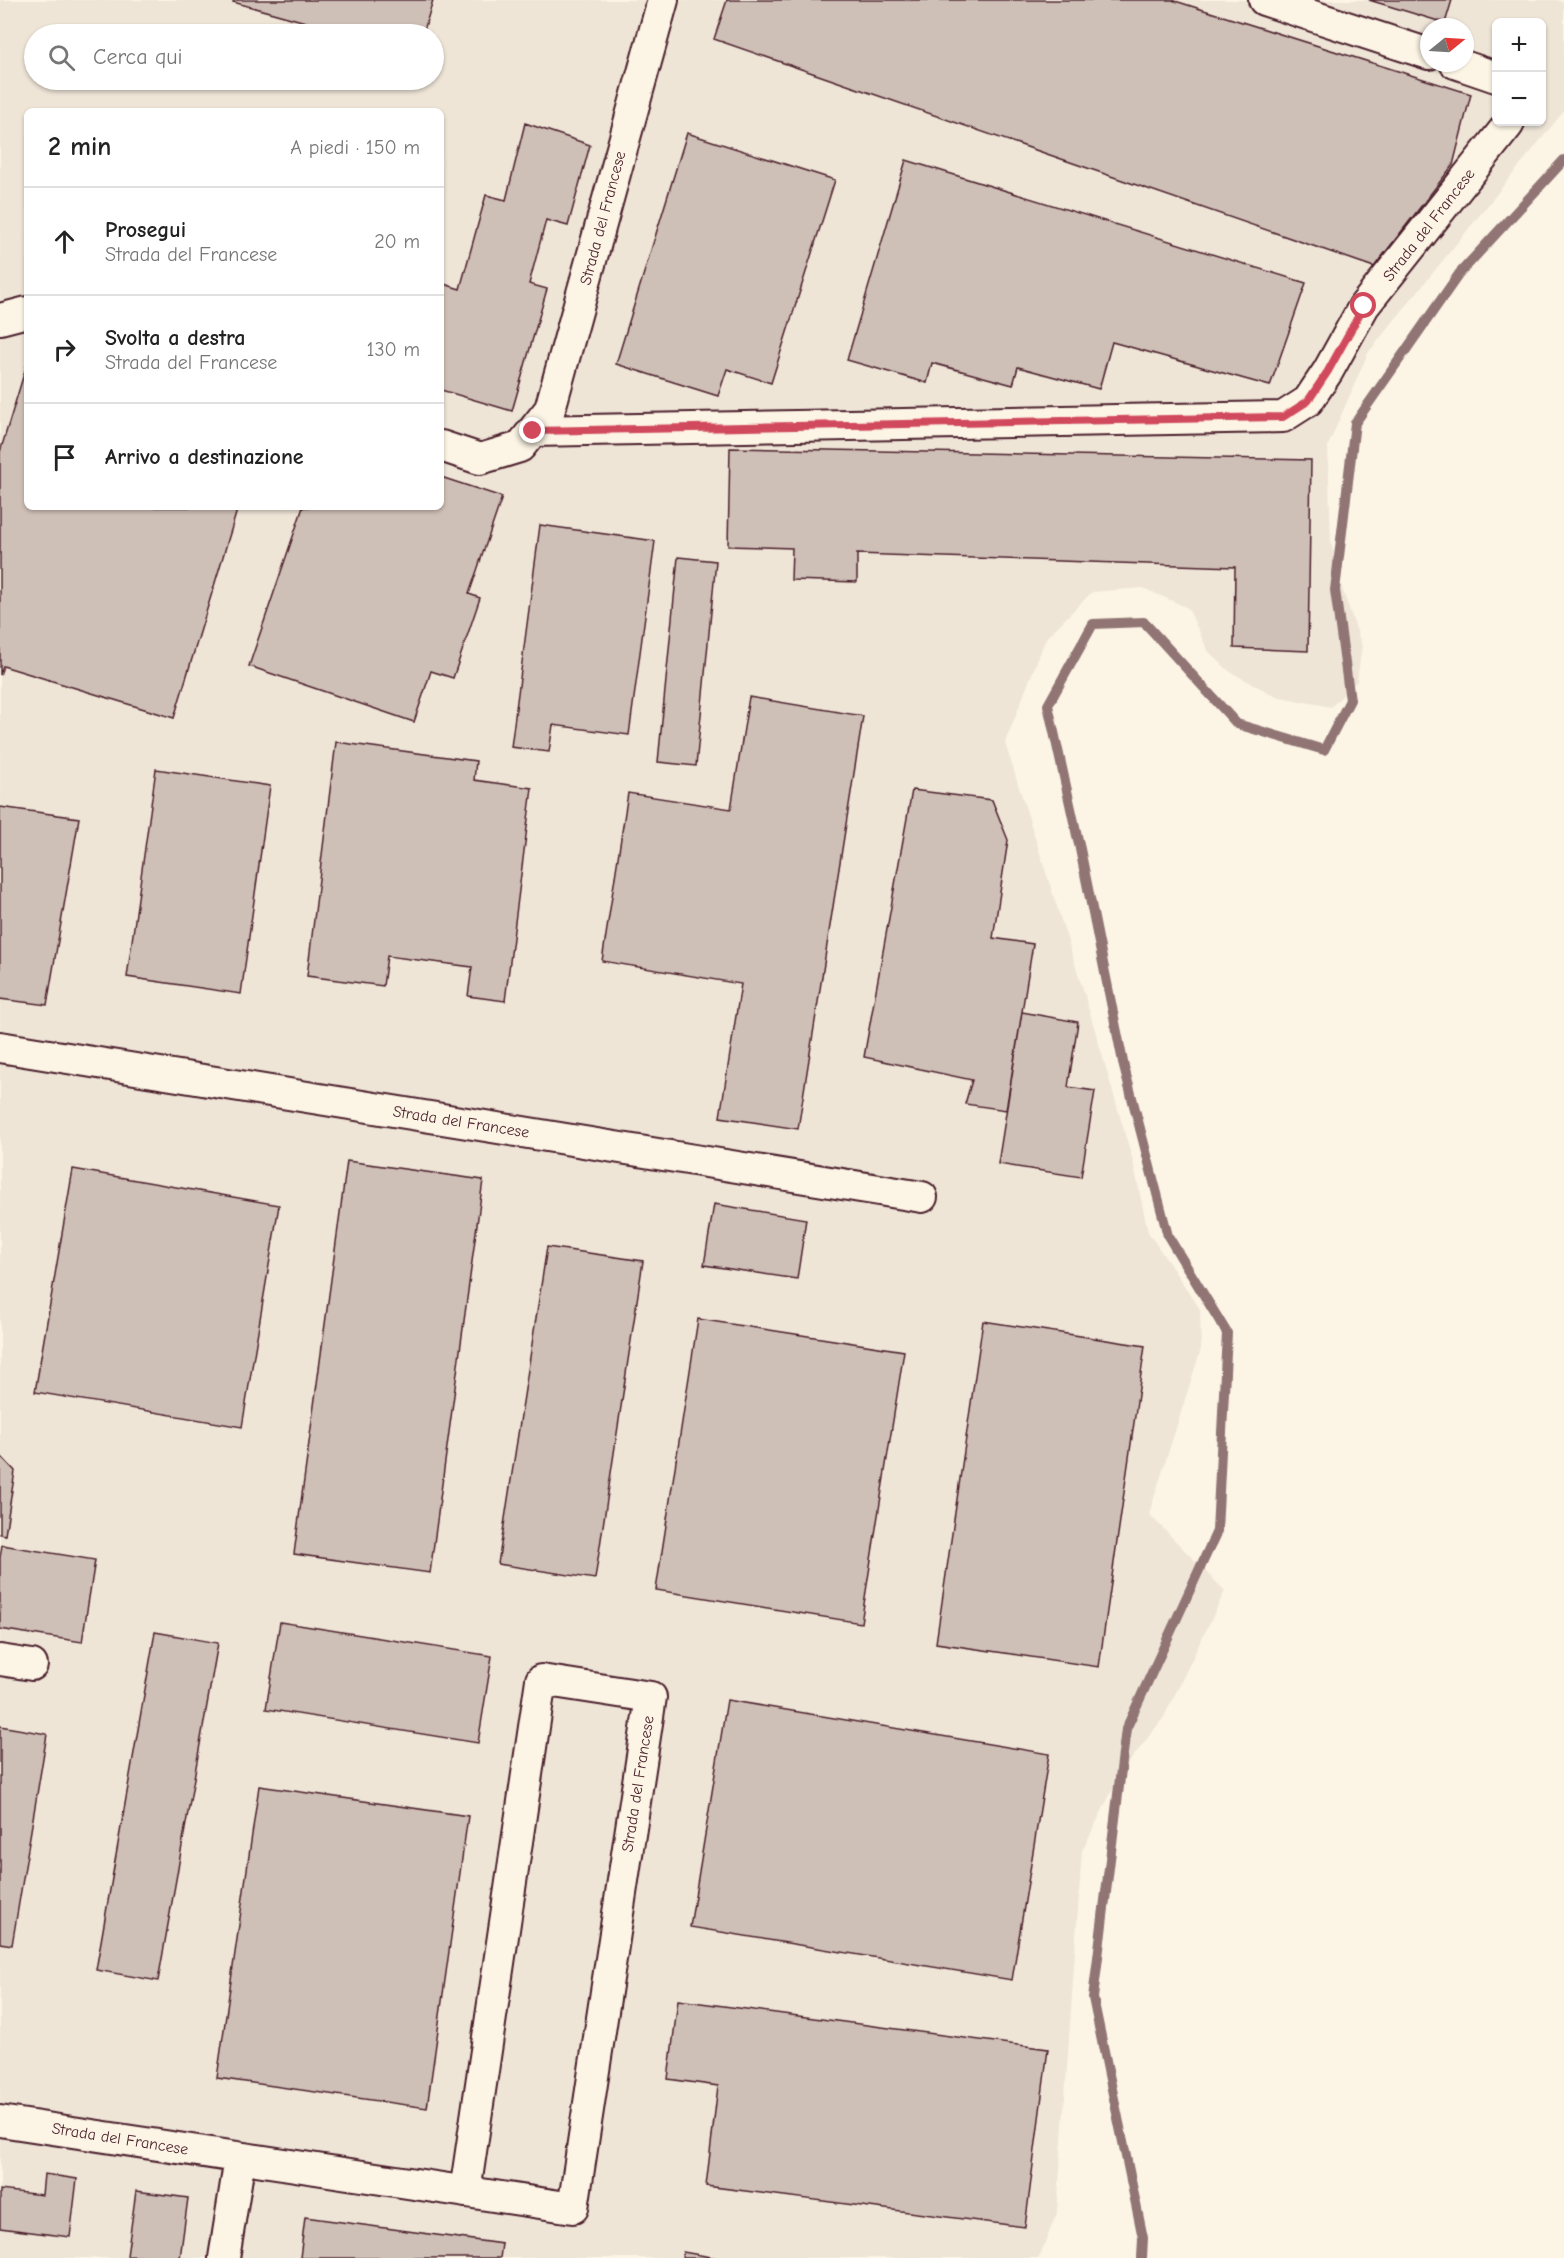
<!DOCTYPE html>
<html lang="it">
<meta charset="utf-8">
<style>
:root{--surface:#fff;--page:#f6f6f6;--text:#222;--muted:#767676;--line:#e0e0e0}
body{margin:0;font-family:"Comic Neue",sans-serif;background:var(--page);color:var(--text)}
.controls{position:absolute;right:18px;top:18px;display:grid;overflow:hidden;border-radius:9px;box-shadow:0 2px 4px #0004}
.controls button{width:54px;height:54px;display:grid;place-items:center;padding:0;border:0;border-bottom:2px solid var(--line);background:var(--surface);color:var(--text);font:30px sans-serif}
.compass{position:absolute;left:1420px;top:18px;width:54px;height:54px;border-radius:50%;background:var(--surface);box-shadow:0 2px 4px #0004;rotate:72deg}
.stop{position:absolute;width:18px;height:18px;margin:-14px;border:4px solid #d1495b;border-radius:50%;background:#fff}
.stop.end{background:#d1495b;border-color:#fff;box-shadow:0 2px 6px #0008}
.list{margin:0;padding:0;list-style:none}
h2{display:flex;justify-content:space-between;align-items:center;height:78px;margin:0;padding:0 24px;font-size:26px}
h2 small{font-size:20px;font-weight:400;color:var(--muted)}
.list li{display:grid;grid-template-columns:39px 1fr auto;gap:18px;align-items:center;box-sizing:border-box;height:108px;padding:0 24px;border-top:2px solid var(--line)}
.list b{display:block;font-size:22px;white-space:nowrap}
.list p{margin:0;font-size:20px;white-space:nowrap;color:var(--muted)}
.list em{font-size:20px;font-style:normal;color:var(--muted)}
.icon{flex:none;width:33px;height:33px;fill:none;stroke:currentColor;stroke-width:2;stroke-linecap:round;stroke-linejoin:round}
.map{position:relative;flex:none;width:1564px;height:2258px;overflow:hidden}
.search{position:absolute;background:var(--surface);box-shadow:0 2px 4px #0004;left:24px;top:24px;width:420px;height:66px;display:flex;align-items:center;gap:15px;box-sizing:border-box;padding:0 21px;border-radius:33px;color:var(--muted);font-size:22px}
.panel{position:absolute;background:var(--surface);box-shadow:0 2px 4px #0004;left:24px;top:108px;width:420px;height:402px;border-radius:9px}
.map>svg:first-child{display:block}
.built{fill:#eee5d7;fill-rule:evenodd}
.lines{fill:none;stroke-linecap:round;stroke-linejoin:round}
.stream{stroke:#917474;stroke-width:10}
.building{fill:#cfc0b7;stroke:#4a1f2b;stroke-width:1.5}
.minor-casing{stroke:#4a1f2b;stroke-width:34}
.minor{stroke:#fcf5e5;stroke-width:30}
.route{stroke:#d1495b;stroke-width:8}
.labels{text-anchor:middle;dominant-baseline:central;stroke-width:4.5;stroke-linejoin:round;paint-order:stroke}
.street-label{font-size:16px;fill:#4a1f2b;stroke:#fcf5e5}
</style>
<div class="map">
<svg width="1564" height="2258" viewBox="0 0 1564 2258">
<rect width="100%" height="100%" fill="#fcf5e5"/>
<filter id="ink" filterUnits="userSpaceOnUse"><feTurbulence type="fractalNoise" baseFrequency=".0167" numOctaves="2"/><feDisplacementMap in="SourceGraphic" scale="12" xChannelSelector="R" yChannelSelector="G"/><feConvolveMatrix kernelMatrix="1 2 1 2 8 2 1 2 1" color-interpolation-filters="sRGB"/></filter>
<g filter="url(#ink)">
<path class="built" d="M0,0H1558L1564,3V111L1368,353L1328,446L1331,542L1340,582L1362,646L1357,681L1331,707L1275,696L1229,671L1208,651L1188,608L1143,588L1092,592L1046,638L1005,743L1083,989L1133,1161L1148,1232L1200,1309L1201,1349L1149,1514L1225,1591L1164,1717L1122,1771L1082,1851L1057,2213L1039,2258H0ZM1496,22H1542V122H1496ZM1429,27H1465V63H1429ZM34,34H434V80H34ZM27,111H441V507H27Z"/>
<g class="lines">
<path class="stream" d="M1142,2258L1143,2238L1093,1998L1126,1729L1217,1531L1227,1333L1168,1236L1124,1067L1080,849L1048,705L1093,624L1144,622L1237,724L1324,750L1350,700L1335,590L1355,423L1459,274L1564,160"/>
</g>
<path class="building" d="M234,0H433L423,34H349L233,2Z
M727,0H1172L1471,94L1453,165L1374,267L714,39Z
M1369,0H1452L1445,23Z
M525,123L590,145L568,226L546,220L529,284L547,289L512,411L441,390V283L460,289L486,195L506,200Z
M687,133L835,180L771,383L727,369L718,396L616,364Z
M906,160L1306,283L1270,386L1112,342L1099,389L1018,367L1013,385L932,363L927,383L847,360Z
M27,364V507H238L174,718L3,666L0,675V452Z
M730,448L1311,460L1308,651L1234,648L1235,567L857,554V582L791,580L792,548L728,546Z
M441,477L502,497L469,594L480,598L453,678L431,671L414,722L249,666L303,507H441Z
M540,525L655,541L629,735L553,725L549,752L511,747Z
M678,557L716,561L696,766L658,762Z
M749,697L863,716L798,1129L720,1117L741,984L602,961L628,793L731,809Z
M336,742L476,761L474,780L532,788L505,1001L468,996L472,967L387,956L383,986L307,976Z
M156,769L270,786L241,994L127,977Z
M912,790L992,800L1008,840L993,938L1033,944L1006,1110L965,1104L972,1080L864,1057Z
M0,807L79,818L47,1005L0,999Z
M1022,1012L1078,1022L1068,1087L1095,1091L1081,1177L998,1164Z
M347,1161L483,1180L430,1573L294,1554Z
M73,1169L279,1205L242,1427L35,1392Z
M714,1204L806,1219L797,1279L704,1265Z
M547,1247L643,1261L595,1579L498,1564Z
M698,1319L904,1351L861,1623L656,1590Z
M983,1321L1145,1346L1099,1667L936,1643Z
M0,1455L15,1471L5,1535L0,1534Z
M2,1545L95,1560L82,1642L0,1629V1558Z
M280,1622L492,1656L478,1743L266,1709Z
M155,1632L218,1643L158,1981L96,1970Z
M727,1700L1049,1754L1012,1980L690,1927Z
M0,1726L47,1734L12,1945L0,1943Z
M259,1786L468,1816L427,2108L217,2078Z
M678,2000L1048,2049L1025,2227L706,2186L718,2086L668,2079Z
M44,2174L77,2179L70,2237L0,2228V2190L42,2195Z
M136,2191L188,2198L180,2258L127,2256Z
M305,2217L502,2244L500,2258H300Z
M683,2252L717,2258H682Z"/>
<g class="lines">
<defs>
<path id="minor" d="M1264,0L1429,54
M1455,63L1496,77
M0,319L27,312
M533,431L1283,417L1308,401L1328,371L1364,306L1508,125L1509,122
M441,446L480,459L520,447L550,409L663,0
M0,1047L922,1197
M0,1660L32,1665
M0,2121L573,2208L651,1697L541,1680L465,2192
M224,2258L240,2158"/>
</defs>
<use href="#minor" class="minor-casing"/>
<use href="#minor" class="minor"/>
</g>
</g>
<g class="lines" filter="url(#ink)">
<path class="route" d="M533,431L1283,417L1308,401L1328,371L1364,306"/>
</g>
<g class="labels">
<g class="street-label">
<text transform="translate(603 218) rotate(-75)">Strada del Francese</text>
<text transform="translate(1429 225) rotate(-52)">Strada del Francese</text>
<text transform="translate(461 1122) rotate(9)">Strada del Francese</text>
<text transform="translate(638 1784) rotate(-81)">Strada del Francese</text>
<text transform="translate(120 2139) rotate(9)">Strada del Francese</text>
</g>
</g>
</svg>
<div class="controls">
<button>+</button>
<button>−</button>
</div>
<svg class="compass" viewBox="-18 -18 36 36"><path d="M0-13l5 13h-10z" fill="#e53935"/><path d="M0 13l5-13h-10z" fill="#767676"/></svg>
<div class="stop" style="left:1364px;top:306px"></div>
<div class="stop end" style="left:533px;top:431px"></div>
<div class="search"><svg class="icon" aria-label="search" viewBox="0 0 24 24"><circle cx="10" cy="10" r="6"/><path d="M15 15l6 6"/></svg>Cerca qui</div>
<section class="panel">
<h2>2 min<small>A piedi · 150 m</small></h2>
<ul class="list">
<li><svg class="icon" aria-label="ahead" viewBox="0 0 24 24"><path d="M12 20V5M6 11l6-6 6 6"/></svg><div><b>Prosegui</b><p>Strada del Francese</p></div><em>20 m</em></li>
<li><svg class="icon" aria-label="right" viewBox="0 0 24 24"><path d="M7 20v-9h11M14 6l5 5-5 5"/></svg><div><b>Svolta a destra</b><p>Strada del Francese</p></div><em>130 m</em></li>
<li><svg class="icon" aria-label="arrive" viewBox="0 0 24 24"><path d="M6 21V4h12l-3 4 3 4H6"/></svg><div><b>Arrivo a destinazione</b></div></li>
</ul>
</section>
</div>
